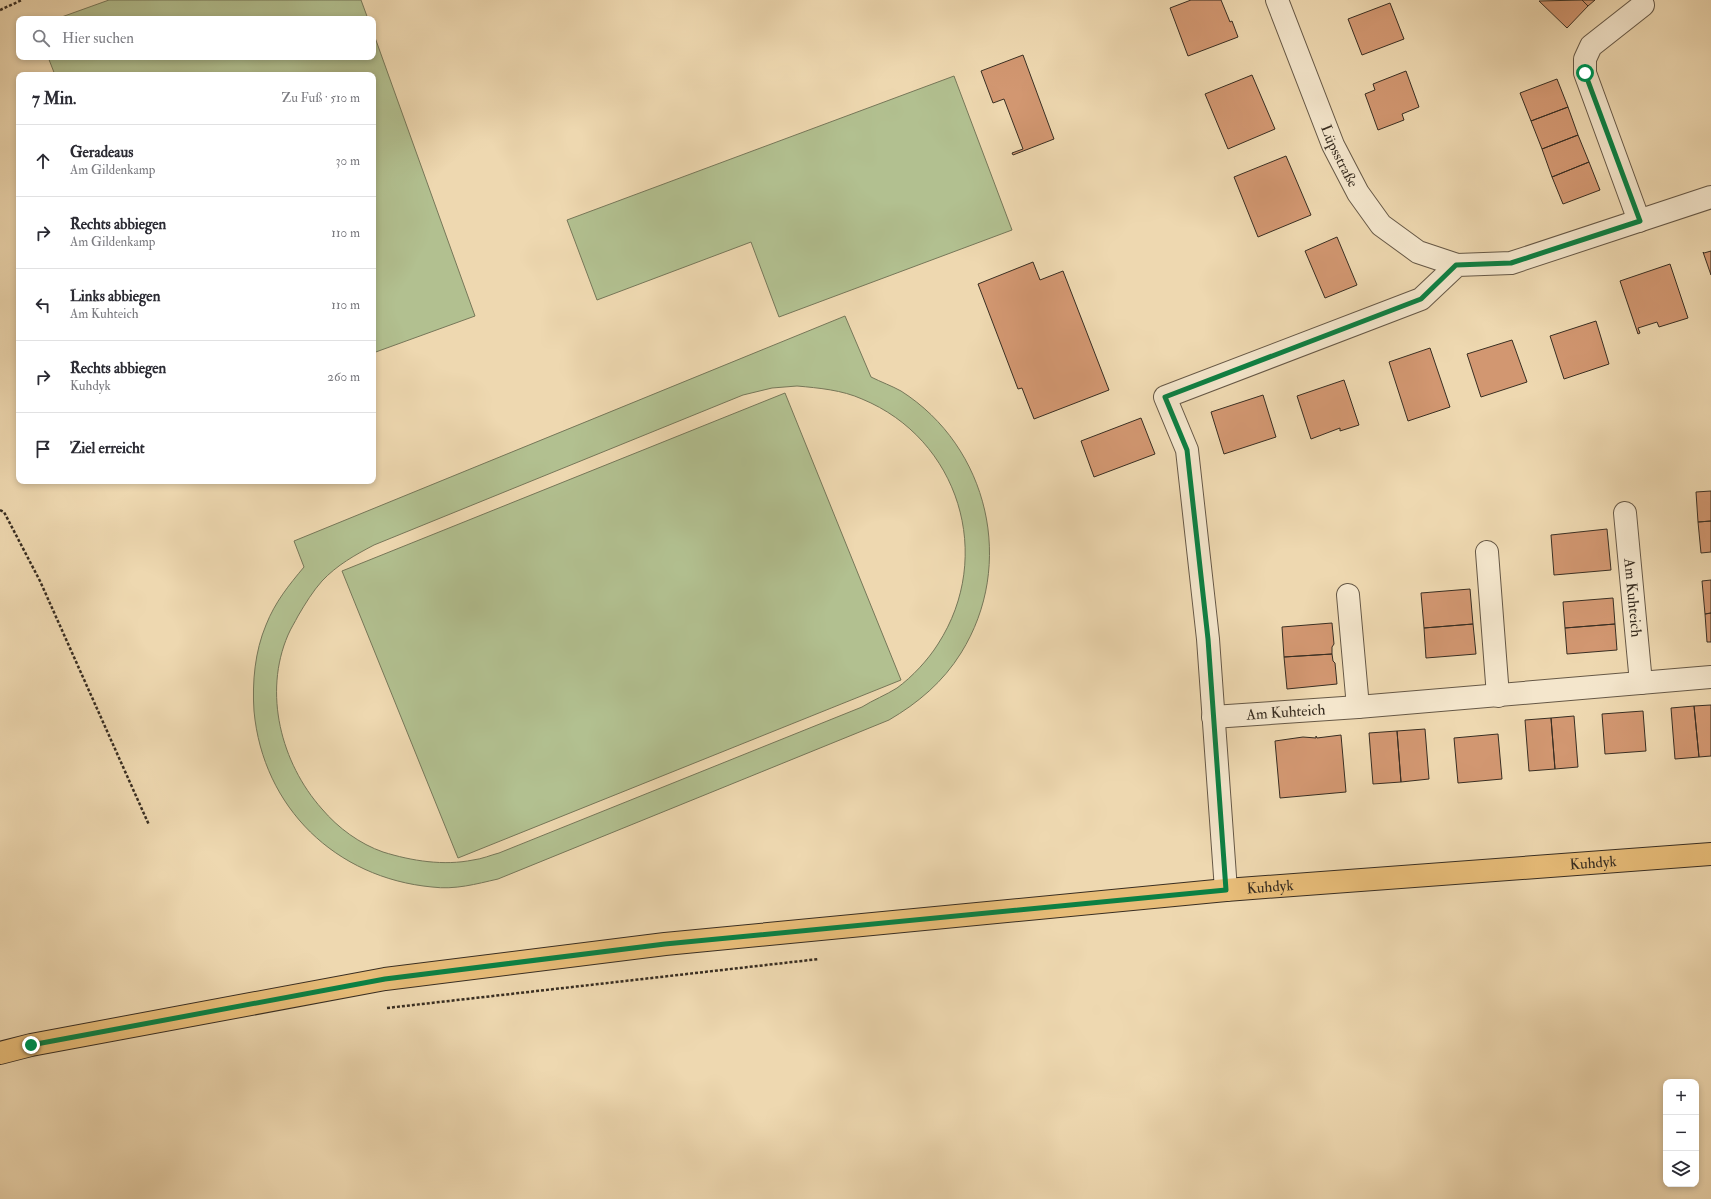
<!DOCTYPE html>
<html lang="de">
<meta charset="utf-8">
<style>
:root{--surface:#fff;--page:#f2f2f3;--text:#2b2b33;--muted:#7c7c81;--line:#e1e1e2}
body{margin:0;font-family:"IM FELL Double Pica",serif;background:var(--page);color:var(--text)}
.controls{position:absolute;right:12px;bottom:12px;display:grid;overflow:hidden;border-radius:8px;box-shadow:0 2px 6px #0003}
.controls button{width:36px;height:36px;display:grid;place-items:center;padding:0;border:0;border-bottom:1px solid var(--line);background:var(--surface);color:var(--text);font:20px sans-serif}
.stop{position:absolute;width:12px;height:12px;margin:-9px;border:3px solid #0b8043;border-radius:50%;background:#fff}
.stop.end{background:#0b8043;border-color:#fff;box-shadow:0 1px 4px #0008}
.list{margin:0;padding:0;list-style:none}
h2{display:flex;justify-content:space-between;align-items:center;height:52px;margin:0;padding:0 16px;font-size:17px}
h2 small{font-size:13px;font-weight:400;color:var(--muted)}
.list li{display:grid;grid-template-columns:26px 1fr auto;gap:12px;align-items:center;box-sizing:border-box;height:72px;padding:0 16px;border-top:1px solid var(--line)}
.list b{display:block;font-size:15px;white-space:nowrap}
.list p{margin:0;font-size:13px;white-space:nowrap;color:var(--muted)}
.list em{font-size:13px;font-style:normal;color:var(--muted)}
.icon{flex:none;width:22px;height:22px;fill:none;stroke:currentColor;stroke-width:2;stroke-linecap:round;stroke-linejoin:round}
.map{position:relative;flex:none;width:1711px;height:1199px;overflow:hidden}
.search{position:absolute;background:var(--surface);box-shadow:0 2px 6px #0003;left:16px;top:16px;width:360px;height:44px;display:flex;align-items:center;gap:10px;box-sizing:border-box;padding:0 14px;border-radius:8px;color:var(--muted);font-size:15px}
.panel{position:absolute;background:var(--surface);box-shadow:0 2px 6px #0003;left:16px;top:72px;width:360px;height:412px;border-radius:8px}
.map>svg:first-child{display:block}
.green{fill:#b2c090;stroke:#767759;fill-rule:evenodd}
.building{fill:#d29771;stroke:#392e22}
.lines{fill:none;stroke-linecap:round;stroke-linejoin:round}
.minor-casing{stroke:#665846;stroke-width:24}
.major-casing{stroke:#392e22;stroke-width:24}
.path{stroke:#392e22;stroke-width:2.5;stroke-dasharray:3 2;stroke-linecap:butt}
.minor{stroke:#f4e6cc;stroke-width:22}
.major{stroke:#e7bc78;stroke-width:22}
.route{stroke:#0b8043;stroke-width:5}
.labels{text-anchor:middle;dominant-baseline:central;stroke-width:3.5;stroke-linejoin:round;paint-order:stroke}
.street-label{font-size:15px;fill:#392e22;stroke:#f4e6cc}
</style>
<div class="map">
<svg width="1711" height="1199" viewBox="0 0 1711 1199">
<rect width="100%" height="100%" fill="#eed8b0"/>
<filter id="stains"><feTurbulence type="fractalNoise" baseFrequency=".005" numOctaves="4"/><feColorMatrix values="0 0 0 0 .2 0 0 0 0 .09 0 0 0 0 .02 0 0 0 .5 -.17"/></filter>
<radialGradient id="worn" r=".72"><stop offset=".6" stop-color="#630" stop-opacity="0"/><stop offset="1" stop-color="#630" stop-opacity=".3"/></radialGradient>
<path class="green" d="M109,0H361L368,19H56Z
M373,32L475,316L373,353V75H55L48,57H373Z
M954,76L1012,230L779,317L751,242L597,300L567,220Z
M845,316L871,377C881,382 892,386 901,391C989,447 1016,565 961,653C943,682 918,703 889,720L498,879C476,884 455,890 432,887C336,878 263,808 254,711C252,682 255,651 266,625C275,602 289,585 304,567L294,541ZM797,386C819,388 842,390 862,399C959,439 995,556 938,644C928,660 912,677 897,688C886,695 873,700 862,707L499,853C491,855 482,859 473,860C444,866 412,861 383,852C360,844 338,828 322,809C281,763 263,693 288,635C291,628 295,622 298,616C305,604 313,591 322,581C337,565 355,555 374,545L743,395L772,388Z
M785,393L901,680L458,858L342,571Z"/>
<path class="building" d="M1191,0H1221L1230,22L1232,21L1238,37L1188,56L1170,8Z
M1582,0L1588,6L1567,28L1539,1Z
M1582,0H1595L1588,6Z
M1390,3L1404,39L1362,55L1348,19Z
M1023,55L1054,139L1013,155L1012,153L1023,149L1004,99L993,103L981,71Z
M1406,71L1419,107L1402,114L1404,120L1378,130L1365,94L1375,90L1373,84Z
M1252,75L1275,129L1228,149L1205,94Z
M1557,79L1568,107L1531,121L1520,93Z
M1568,107L1578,135L1542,149L1531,121Z
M1578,135L1589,162L1552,177L1542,149Z
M1286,156L1311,215L1258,237L1234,177Z
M1589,162L1600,190L1563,204L1552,177Z
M1337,237L1357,285L1325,298L1305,251Z
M1711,251V275L1703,252L1704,253Z
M1033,262L1040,280L1063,271L1109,390L1034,419L1022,388L1018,389L978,284Z
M1670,264L1688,318L1659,327L1657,322L1638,328L1640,333L1638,334L1620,281Z
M1596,321L1609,364L1564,379L1550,336Z
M1512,340L1527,382L1481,397L1467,354Z
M1430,348L1450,407L1408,421L1389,362Z
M1344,380L1359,425L1340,431V428L1311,439L1297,396Z
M1263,395L1276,437L1224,454L1211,412Z
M1141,418L1155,454L1094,477L1081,441Z
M1711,491V521L1698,522L1696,492Z
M1711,521V552L1701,553L1698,522Z
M1607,529L1611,570L1554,575L1551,535Z
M1711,580V613L1705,614L1702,581Z
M1470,589L1473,624L1424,628L1421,593Z
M1613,598L1615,624L1565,628L1563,602Z
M1711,613V642H1707L1705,614Z
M1332,623L1334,644L1332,647V654L1284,657L1282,627Z
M1473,624L1476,654L1426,658L1424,628Z
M1615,624L1617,650L1567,654L1565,628Z
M1332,654L1333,661L1335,663L1337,684L1287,689L1284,657Z
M1711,705V756L1699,757L1694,706Z
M1694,706L1699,757L1675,759L1671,708Z
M1643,711L1646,751L1605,754L1602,714Z
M1574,716L1578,767L1555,769L1551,718Z
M1551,718L1555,769L1529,771L1525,720Z
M1425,729L1429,779L1401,782L1397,731Z
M1397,731L1401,782L1373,784L1369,733Z
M1498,734L1502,779L1458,783L1454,738Z
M1341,735L1346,792L1280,798L1275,741L1303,737L1316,738V736L1317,738Z"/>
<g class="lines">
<defs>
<g id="minor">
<path id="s1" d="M1277,0L1333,145L1358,193L1381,225L1418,252L1457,265"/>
<path d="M1639,221L1585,73V59L1591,46L1643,5"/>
<path id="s2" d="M1625,513L1641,683"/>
<path d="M1487,552L1498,696"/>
<path d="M1348,595L1358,707"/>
<path id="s3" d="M1213,717L1358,707L1711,677"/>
<path d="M1226,890L1208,639L1187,450L1165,397L1421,299L1457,265L1511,263L1711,197"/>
</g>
<g id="major">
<path id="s4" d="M0,1053L31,1045L385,979L665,944L1226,890L1711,854"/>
</g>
</defs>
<use href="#minor" class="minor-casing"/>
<use href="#major" class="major-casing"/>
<path class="path" d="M0,10L22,0
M0,510L4,512L40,581L149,825
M387,1008L819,959"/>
<use href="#minor" class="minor"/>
<use href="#major" class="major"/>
</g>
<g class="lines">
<path class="route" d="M31,1045L385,979L665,944L1226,890L1208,639L1187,450L1165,397L1421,299L1456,265L1511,263L1640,221L1585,73"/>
</g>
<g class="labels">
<g class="street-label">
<text stroke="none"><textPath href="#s1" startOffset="168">Lüpsstraße</textPath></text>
<text stroke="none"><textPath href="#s2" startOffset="85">Am Kuhteich</textPath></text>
<text stroke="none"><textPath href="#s3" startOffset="73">Am Kuhteich</textPath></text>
<text stroke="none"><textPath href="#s4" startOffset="1606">Kuhdyk</textPath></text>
<text stroke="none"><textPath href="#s4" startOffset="1282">Kuhdyk</textPath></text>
</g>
</g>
<rect width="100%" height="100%" filter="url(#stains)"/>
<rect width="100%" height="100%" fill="url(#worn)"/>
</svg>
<div class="controls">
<button>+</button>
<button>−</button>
<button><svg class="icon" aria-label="layers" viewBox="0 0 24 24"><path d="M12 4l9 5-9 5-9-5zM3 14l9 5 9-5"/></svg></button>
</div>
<div class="stop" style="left:1585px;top:73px"></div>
<div class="stop end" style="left:31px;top:1045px"></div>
<div class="search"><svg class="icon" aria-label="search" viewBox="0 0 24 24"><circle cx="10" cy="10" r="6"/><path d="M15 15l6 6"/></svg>Hier suchen</div>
<section class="panel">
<h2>7 Min.<small>Zu Fuß · 510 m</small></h2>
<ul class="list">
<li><svg class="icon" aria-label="ahead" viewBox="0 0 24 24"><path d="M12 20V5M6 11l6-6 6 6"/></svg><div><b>Geradeaus</b><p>Am Gildenkamp</p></div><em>30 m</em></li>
<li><svg class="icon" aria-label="right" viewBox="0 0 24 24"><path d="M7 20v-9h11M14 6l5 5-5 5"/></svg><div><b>Rechts abbiegen</b><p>Am Gildenkamp</p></div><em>110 m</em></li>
<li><svg class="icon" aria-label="left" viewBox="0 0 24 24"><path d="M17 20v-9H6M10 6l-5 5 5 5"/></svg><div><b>Links abbiegen</b><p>Am Kuhteich</p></div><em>110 m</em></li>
<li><svg class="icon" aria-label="right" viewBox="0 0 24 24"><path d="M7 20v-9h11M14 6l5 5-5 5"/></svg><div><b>Rechts abbiegen</b><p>Kuhdyk</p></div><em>260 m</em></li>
<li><svg class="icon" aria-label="arrive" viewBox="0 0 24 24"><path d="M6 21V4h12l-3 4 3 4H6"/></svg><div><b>Ziel erreicht</b></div></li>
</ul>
</section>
</div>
